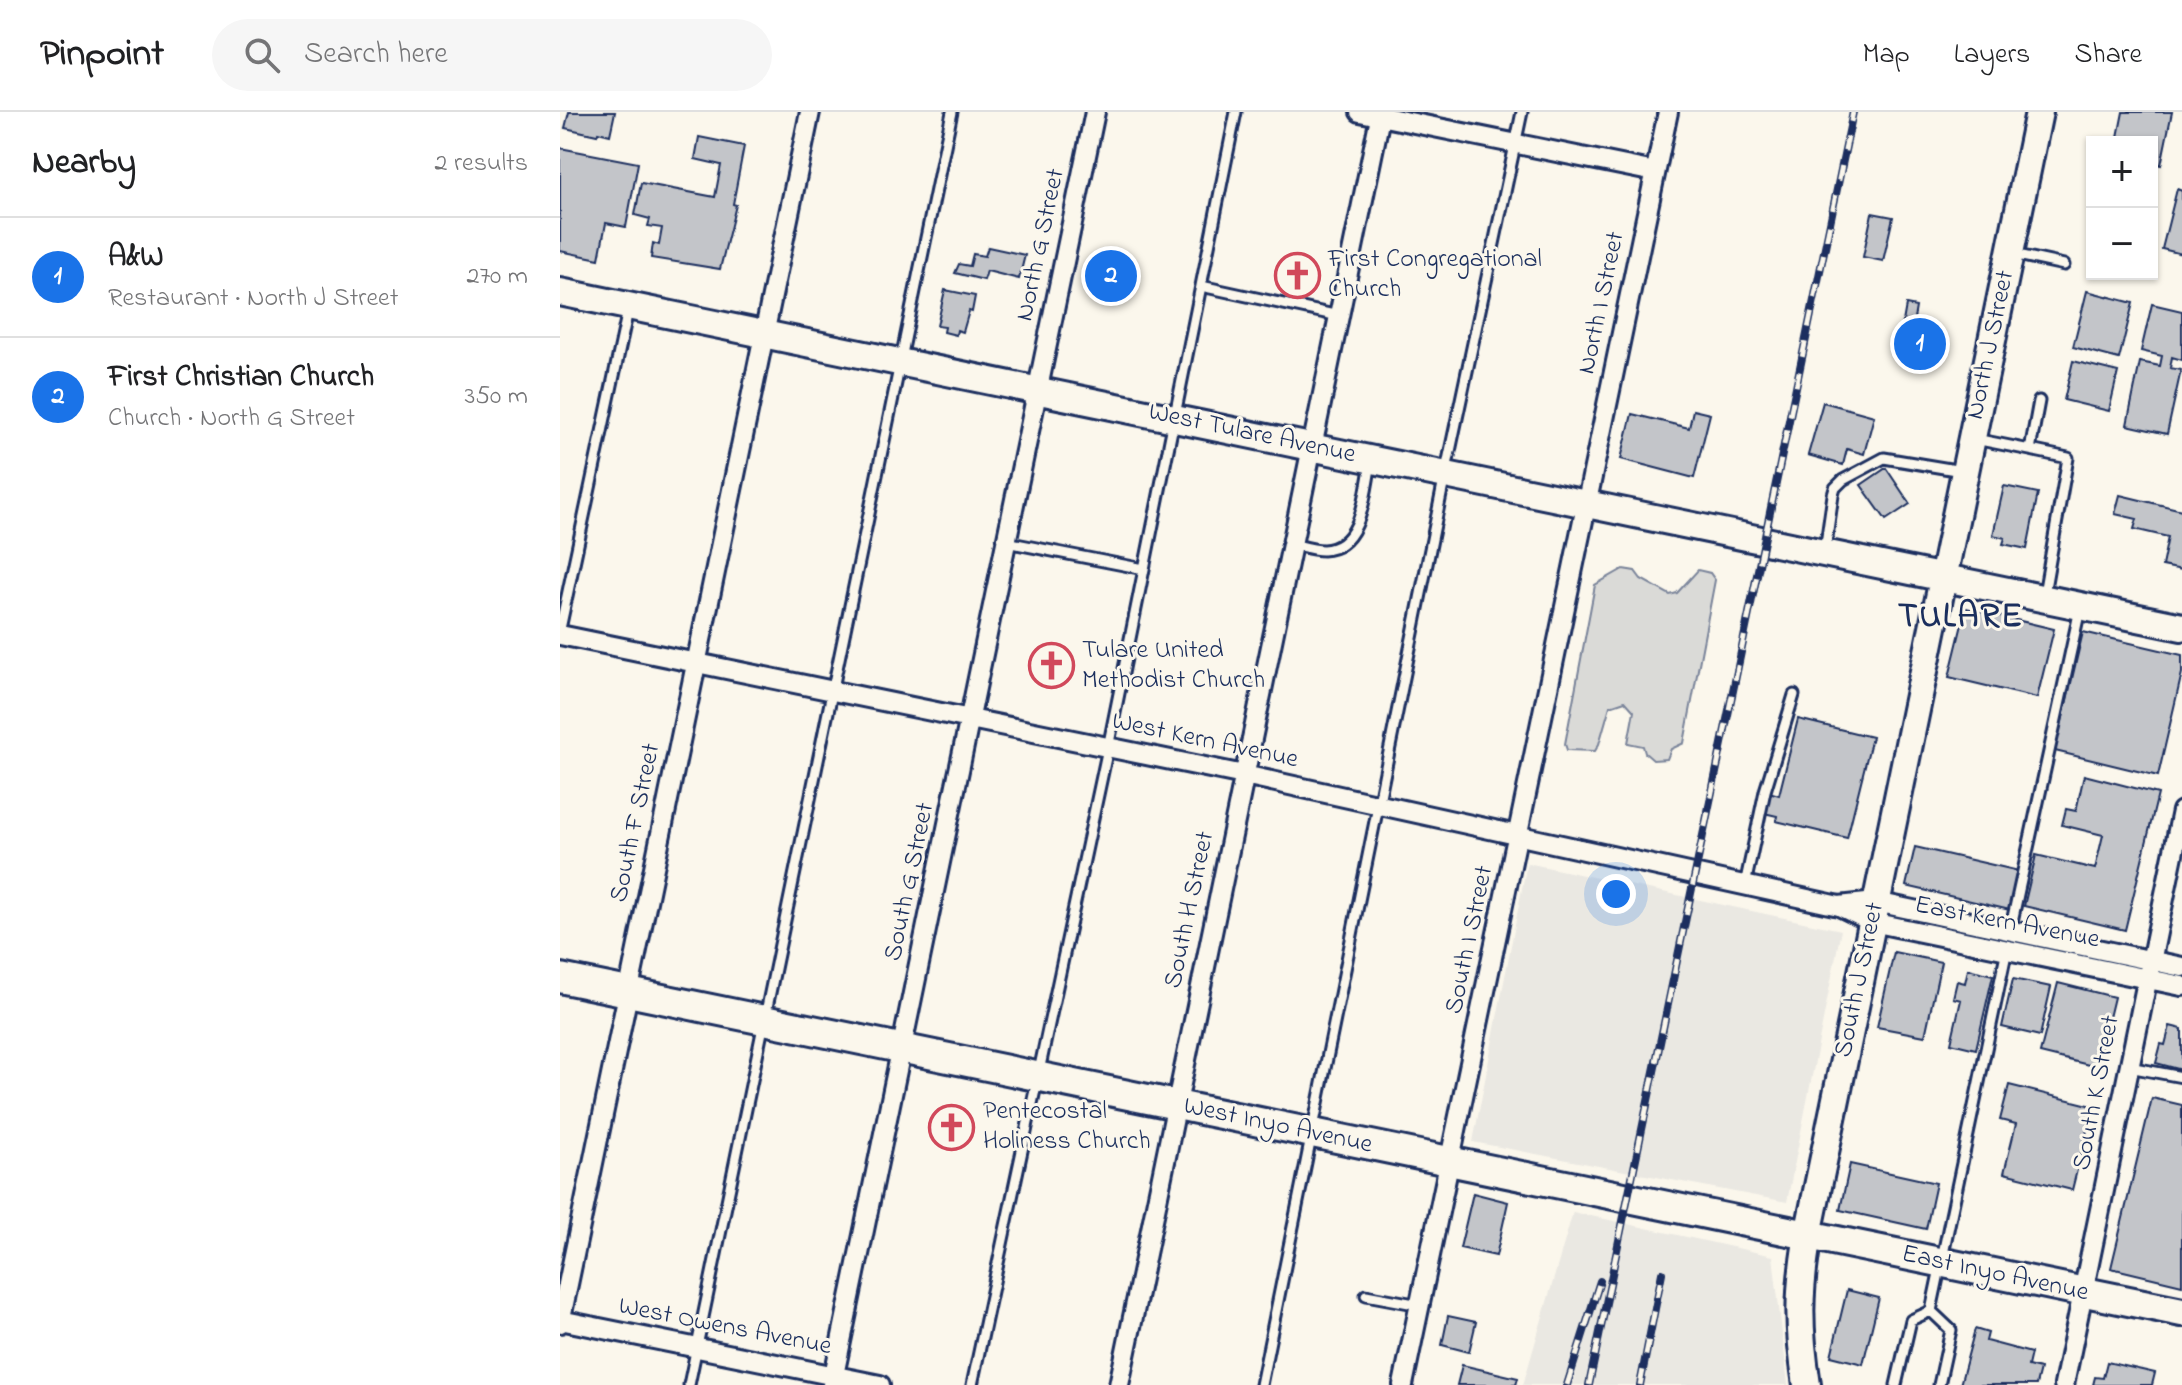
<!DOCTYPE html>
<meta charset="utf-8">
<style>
:root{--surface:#fff;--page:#f6f6f6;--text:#202124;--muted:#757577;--line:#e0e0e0;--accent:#1a73e8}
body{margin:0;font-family:"Indie Flower",sans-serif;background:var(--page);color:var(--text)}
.controls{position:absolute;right:24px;top:24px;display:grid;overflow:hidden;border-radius:0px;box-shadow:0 2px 6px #0004}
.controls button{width:72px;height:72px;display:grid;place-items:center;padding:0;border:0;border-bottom:2px solid var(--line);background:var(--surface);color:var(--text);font:40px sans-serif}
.you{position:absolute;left:1056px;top:782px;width:28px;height:28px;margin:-20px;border:6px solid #fff;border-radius:50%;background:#1a73e8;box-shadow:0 0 0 12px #1a73e833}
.badge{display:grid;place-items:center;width:52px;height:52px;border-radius:50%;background:var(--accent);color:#fff;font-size:26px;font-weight:700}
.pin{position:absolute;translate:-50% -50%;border:4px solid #fff;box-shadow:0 2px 8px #0006}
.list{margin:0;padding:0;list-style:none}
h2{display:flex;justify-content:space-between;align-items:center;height:104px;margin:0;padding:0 32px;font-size:34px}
h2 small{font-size:26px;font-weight:400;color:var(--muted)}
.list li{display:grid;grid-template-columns:52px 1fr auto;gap:24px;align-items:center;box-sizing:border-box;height:120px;padding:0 32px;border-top:2px solid var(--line)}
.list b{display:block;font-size:30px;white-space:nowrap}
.list p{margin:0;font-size:26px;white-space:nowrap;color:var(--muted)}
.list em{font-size:26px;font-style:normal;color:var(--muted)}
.icon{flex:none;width:44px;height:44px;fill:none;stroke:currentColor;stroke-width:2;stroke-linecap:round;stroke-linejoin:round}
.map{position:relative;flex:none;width:1622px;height:1273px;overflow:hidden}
header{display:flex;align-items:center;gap:48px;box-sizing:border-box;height:112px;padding:0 40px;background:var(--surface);border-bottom:2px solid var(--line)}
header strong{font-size:38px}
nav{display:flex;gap:44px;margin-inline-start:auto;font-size:28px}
.search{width:560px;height:72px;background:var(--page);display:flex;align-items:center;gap:20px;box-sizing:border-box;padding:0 28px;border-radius:44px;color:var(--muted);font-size:30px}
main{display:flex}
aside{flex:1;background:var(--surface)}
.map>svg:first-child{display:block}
.built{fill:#eae8e2}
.green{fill:#dadad7;stroke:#7a849a;stroke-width:2}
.building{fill:#c3c5c9;stroke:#1b2f5e;stroke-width:2}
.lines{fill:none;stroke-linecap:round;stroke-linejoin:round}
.lane-casing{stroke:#1b2f5e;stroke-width:15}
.street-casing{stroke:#1b2f5e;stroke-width:24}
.secondary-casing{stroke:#1b2f5e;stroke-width:32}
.primary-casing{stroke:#1b2f5e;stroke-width:34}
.lane{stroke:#fbf7ec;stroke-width:9}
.street{stroke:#fbf7ec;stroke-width:18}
.secondary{stroke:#fbf7ec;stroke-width:26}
.primary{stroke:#fbf7ec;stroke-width:28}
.rail-casing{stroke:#1b2f5e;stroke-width:8}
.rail{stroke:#fbf7ec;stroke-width:5;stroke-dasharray:15;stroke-linecap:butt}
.labels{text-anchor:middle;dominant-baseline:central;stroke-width:6;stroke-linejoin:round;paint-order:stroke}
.street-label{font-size:26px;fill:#1b2f5e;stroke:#fbf7ec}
.poi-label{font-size:26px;fill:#1b2f5e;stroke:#fbf7ec;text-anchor:start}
.district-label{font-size:34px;font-weight:bold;letter-spacing:2px;fill:#1b2f5e;stroke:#fbf7ec}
</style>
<header>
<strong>Pinpoint</strong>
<div class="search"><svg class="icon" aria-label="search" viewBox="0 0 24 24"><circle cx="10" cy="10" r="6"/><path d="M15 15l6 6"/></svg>Search here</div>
<nav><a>Map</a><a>Layers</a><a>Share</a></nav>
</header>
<main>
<aside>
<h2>Nearby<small>2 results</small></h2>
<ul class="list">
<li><span class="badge">1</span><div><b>A&amp;W</b><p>Restaurant · North J Street</p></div><em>270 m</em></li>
<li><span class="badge">2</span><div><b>First Christian Church</b><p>Church · North G Street</p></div><em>350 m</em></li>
</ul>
</aside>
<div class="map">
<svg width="1622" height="1273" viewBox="0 0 1622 1273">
<rect width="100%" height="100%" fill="#fbf7ec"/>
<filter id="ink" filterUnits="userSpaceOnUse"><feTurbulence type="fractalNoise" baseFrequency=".0125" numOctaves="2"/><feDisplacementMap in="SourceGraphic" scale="16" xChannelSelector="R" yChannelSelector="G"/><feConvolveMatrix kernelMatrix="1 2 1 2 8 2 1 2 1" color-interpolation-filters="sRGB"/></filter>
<g filter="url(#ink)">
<path class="built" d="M967,751L1281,818L1227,1090L913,1030Z
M1013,1100L1213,1144L1228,1273H963Z"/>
<path class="green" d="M1063,457L1075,459L1081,467L1110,483L1117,481L1138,458L1150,461L1155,468L1124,631L1111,637L1107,647L1093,648L1085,641L1083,634L1068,631L1074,599L1065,589L1050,594L1039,632L1035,639L1007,638L1005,632L1035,473Z"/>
<path class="building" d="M9,0H55L50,23L38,20L37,23L5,16Z
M1563,0H1612L1601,53L1592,51V30H1557Z
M139,25L184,34L173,92L176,93L160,157L91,146L93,131L99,133L102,116L88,114L90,107L75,103L81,71L155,85L161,53L135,47Z
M0,36L78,51L66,115L46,111L39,147L0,139Z
M1617,77L1622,79V142L1602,137Z
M1312,101L1333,105L1323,149L1303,145Z
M428,135L465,143L459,167L427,159L424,168L395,161L399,152L410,154L413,142L425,144Z
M385,178L415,184L412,200L409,199L403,220L397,218L396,223L384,220L385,215L377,214Z
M1527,179L1573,191L1559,247L1513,235Z
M1592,192L1622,199V248L1612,245L1610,256L1621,258L1607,322L1567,313L1580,250L1600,254L1602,244L1581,239Z
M1346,193L1356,195L1354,207L1368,210L1367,217L1383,220L1377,252L1337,244Z
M1513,249L1558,260L1549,299L1504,288Z
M1263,290L1314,304L1304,342L1287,337L1283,353L1248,343Z
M1133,298L1150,302L1134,366L1061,347L1072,302L1129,316Z
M1326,356L1350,392L1326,408L1301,373Z
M1444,374L1478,381L1467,437L1443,432L1445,426L1433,423Z
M1560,383L1622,398V458L1602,454L1608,425L1574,417L1577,407L1555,402Z
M1406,496L1494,517L1477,586L1389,565Z
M1523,520L1622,543V561L1598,664L1495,639Z
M1238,607L1312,625L1287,726L1216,709L1217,704L1204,701L1209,680L1219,683Z
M1524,663L1598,682L1565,818L1464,794L1476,743L1535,757L1543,723L1502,713L1506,697L1516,699Z
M1355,735L1459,759L1450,798L1346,774Z
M1334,840L1381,850L1365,924L1317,915Z
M1408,857L1433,863L1416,937L1391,931L1401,888L1393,886L1397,869L1405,871Z
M1453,867L1491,875L1480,924L1442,915Z
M1498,871L1554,885L1537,955L1480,941Z
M1610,914L1622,917V958L1596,951L1601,932L1605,933Z
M1449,973L1533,994L1512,1078L1444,1061L1456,1012L1440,1008Z
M1592,986L1622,993V1173L1551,1156Z
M1290,1052L1376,1071L1366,1117L1280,1098Z
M913,1081L948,1090L936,1144L900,1136Z
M1287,1178L1319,1186L1303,1252L1271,1244Z
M888,1204L916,1210L909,1240L882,1233Z
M1415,1217L1428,1221L1426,1229L1471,1241L1468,1254L1480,1257L1476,1273H1400Z
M1547,1250L1595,1261L1592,1273H1533L1535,1265L1543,1266Z
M902,1253L958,1266L956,1273H897Z"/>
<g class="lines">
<defs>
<path id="lane" d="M1453,142L1504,153
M641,174L779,204
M1415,327L1470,338L1479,289
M1470,338L1508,346L1484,482
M446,430L584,457
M732,432C741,434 753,438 763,438C803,437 805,379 811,351
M1265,439L1273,383L1275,376L1283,368L1324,346L1402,359
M0,517L68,198
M1185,773L1205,679L1234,583
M1450,819L1520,497
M1569,955L1622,965
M806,1183L860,1193
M1371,1199L1447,837
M1371,1199L1391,1218L1379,1273
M129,1273L392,0
M412,1273L548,636L676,0
M701,1273L885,363L962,0
M1336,1273L1351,1208L1371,1199"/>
<path id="street" d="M800,0L1095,60
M0,523L684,663L1279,794L1312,810L1622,874
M1279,794L1316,790L1622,855
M0,1208L320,1273
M0,1211L250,0
M272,1273L535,0
M559,1273L821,0
M843,1273L1108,0
M1504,1273L1622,699"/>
<path id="secondary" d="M0,180L1622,515
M1247,1273C1238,1215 1238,1181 1248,1123L1479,0"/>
<path id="primary" d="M0,866L1622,1200"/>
</defs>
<use href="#lane" class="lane-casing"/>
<use href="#street" class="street-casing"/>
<use href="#secondary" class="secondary-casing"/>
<use href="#primary" class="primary-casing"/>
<use href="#lane" class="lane"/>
<use href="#street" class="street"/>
<use href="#secondary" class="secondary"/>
<use href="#primary" class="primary"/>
<defs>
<path id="rail" d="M1007,1273L1040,1169
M1029,1273L1293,0
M1080,1273L1102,1161"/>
</defs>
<use href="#rail" class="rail-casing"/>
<use href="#rail" class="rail"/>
</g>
</g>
<defs>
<symbol id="church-ring" viewBox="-11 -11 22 22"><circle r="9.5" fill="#fbf7ec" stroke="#d1495b" stroke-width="1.5"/><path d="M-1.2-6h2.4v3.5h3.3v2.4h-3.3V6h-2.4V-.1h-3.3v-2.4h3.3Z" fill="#d1495b"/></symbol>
</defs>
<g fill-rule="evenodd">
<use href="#church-ring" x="712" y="138" width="51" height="51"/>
<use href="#church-ring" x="466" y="528" width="51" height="51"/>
<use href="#church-ring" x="366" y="990" width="51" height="51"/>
</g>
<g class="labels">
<g class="street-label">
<text transform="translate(481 133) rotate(-78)">North G Street</text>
<text transform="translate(1042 191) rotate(-78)">North I Street</text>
<text transform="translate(1431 233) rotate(-78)">North J Street</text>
<text transform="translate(692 322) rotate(12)">West Tulare Avenue</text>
<text transform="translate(645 629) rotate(12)">West Kern Avenue</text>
<text transform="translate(76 711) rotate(-78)">South F Street</text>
<text transform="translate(350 770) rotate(-78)">South G Street</text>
<text transform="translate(630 798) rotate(-78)">South H Street</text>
<text transform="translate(1447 811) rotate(11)">East Kern Avenue</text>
<text transform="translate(910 828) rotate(-78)">South I Street</text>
<text transform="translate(1300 868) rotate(-78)">South J Street</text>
<text transform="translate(1537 981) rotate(-79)">South K Street</text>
<text transform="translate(718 1014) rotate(12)">West Inyo Avenue</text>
<text transform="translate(1435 1162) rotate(12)">East Inyo Avenue</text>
<text transform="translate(165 1215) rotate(11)">West Owens Avenue</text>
</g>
<g class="poi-label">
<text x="768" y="148">First Congregational<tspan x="768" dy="30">Church</tspan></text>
<text x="522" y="539">Tulare United<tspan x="522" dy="30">Methodist Church</tspan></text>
<text x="423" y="1000">Pentecostal<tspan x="423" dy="30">Holiness Church</tspan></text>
</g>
<g class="district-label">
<text x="1401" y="506">TULARE</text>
</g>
</g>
</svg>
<div class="controls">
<button>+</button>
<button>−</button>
</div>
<div class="you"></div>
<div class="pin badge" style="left:1360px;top:232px">1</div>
<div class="pin badge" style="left:551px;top:164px">2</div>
</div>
</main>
